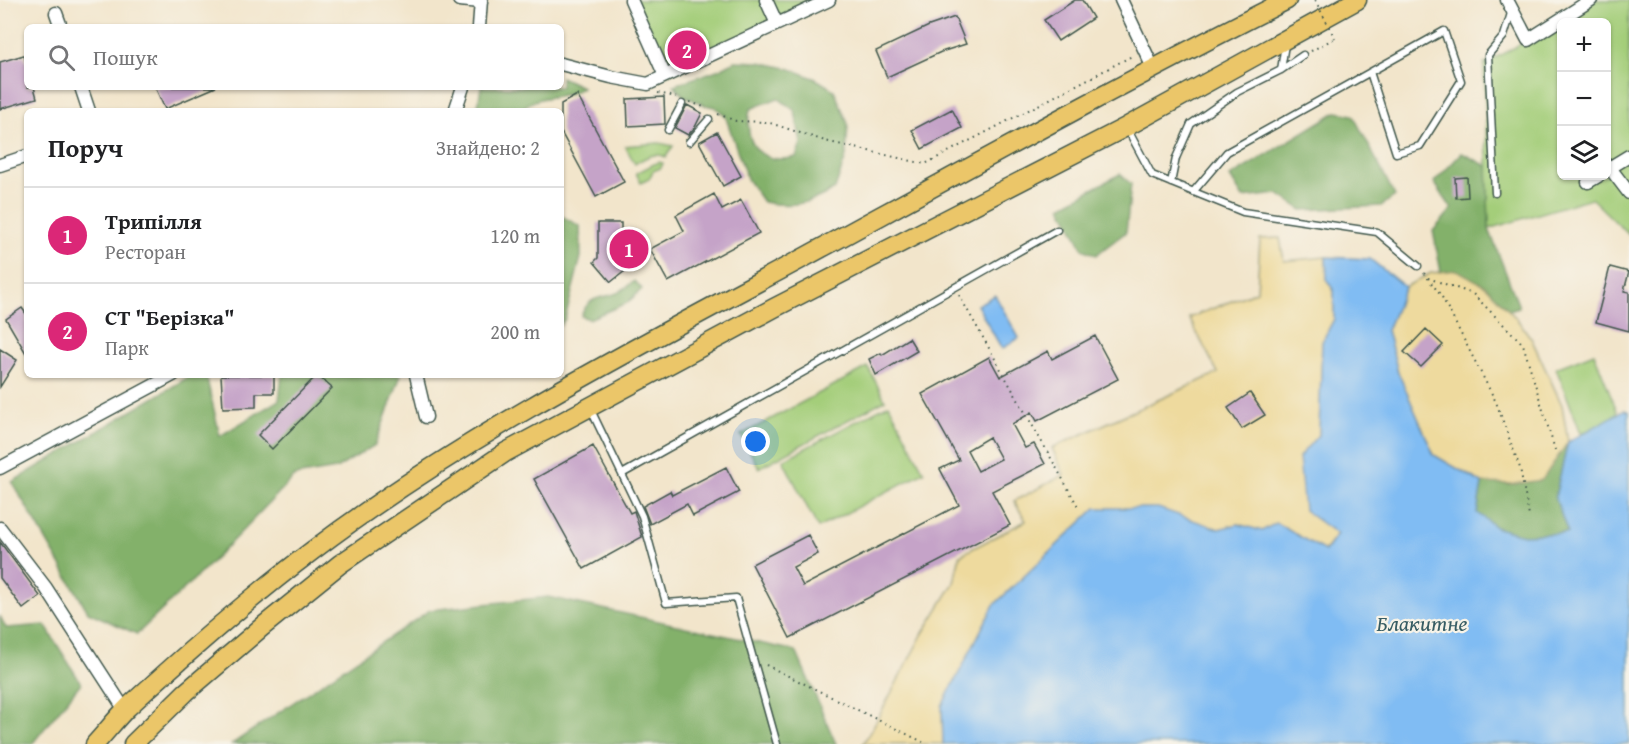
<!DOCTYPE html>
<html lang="uk">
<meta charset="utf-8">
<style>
:root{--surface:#fff;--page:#f2f2f2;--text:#202124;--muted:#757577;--line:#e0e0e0;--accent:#db2777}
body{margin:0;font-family:"Gentium Book Plus",serif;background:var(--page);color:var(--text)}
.controls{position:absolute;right:18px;top:18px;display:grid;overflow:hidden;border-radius:9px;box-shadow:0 2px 4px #0004}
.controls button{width:54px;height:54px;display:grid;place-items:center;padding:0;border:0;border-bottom:2px solid var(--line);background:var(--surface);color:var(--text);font:30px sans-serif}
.you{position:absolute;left:756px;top:442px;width:21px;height:21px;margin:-15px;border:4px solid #fff;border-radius:50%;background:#1a73e8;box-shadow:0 0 0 9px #1a73e833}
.badge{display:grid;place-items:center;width:39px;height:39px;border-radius:50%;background:var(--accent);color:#fff;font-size:20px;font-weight:700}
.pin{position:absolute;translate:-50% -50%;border:3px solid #fff;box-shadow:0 2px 6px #0006}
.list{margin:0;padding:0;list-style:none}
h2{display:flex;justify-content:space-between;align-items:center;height:78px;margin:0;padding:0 24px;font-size:26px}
h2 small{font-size:20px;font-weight:400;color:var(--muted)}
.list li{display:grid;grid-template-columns:39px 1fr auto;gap:18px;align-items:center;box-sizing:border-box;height:96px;padding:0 24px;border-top:2px solid var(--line)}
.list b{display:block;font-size:22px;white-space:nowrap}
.list p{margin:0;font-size:20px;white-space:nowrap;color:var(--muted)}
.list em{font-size:20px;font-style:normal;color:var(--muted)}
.icon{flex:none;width:33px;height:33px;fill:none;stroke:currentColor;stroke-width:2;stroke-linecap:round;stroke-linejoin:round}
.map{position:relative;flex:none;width:1629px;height:744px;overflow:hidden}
.search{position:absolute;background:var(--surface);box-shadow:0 2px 4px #0004;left:24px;top:24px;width:540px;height:66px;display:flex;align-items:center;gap:15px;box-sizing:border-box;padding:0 21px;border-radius:9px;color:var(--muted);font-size:22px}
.panel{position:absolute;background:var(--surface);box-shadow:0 2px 4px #0004;left:24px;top:108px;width:540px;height:270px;border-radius:9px}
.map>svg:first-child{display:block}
.green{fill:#a4ce7a;stroke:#628657;stroke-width:1.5;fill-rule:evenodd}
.forest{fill:#83b16a;stroke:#51774f;stroke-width:1.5;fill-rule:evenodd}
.sand{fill:#eeda9e;stroke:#868c69;stroke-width:1.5}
.water{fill:#80bcf3;stroke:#507c94;stroke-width:1.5}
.building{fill:#c5a3c8;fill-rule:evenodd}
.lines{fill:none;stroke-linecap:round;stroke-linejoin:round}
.lane-casing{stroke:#3f564b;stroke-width:9}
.street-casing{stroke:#3f564b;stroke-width:15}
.primary-casing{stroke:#3f564b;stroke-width:21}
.path{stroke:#3f564b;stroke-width:2;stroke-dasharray:1.5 4.5;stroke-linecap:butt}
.lane{stroke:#fff;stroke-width:6}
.street{stroke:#fff;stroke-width:12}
.primary{stroke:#ebc669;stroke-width:18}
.path-bridge{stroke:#3f564b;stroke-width:2;stroke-dasharray:1.5 4.5;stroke-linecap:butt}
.labels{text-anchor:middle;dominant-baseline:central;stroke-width:4.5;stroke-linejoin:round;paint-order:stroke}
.water-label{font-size:22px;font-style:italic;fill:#375d64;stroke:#f7f3e8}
</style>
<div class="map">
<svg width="1629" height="744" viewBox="0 0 1629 744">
<rect width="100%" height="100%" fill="#f7f3e8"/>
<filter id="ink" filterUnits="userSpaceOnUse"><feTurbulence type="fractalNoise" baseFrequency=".0167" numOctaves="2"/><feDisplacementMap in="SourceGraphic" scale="12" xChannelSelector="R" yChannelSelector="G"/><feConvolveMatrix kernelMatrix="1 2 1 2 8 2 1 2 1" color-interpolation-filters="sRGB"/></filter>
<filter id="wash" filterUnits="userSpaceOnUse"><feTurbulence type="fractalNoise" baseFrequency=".008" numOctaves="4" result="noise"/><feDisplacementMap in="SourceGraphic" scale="24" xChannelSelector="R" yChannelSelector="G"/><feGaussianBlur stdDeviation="1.35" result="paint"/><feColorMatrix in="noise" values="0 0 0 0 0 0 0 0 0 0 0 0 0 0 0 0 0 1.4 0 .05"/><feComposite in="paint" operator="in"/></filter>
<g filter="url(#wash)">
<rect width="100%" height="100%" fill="#f2e5cb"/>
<path class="green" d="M630,0H829L665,76Z
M1591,0H1629V235L1591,198L1489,229L1484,64L1528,40ZM1562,22H1606V176H1562Z
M659,143L673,146L666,157C655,152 645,157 635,164L625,146Z
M658,162L663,163L661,168L653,171L649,179L641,183L636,173Z
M1594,353L1620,418L1581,433L1556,368Z
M868,367L885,400L759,468L741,435Z
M889,404L924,472L818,528L783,460Z"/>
<path class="forest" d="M735,61L760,62L791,69L816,79L834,90L848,124L846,156L835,189C809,204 793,208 763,202L747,179L725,115L715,107L705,105L684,96L674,85L720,69ZM778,98L795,111L801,143L796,157C760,166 743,144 750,109Z
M561,77L582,87C565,101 536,92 520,111H477L481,87H561Z
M1336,112L1353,115L1395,196L1381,206L1302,210L1278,194L1243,198L1230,177Z
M1462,153L1487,166L1489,229L1519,307L1509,310L1486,286L1457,271L1441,272L1433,231L1452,209L1434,182Z
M1120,174L1131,184L1126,232L1096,255L1083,249L1061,206Z
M561,216L580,226L581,257L565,319L561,325Z
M634,281L642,289L627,303L589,319L581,316C590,294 599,300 617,293C623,290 629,285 634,281Z
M192,375H206L220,436L279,400L282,375H401L375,445L336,469L295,476L212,562L137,634L88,612L12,482Z
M1568,442L1555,497L1568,533L1523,535L1497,528L1477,513L1482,483L1514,484L1541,480Z
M548,597L796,651L836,744H232L430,610Z
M0,616L6,628L45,625L81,683L32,744H0Z"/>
<path class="sand" d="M1280,238L1284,261L1326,257L1327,280L1334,291V319L1322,342L1319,434L1299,457L1337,534L1324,551L1277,523L1262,531L1238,524L1219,529L1096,508L994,605L942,706L943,744H863L878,718L923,633L954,583L960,555L1026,521L1014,501L1064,475L1052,448L1218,373L1189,318L1257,291L1260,239Z
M1457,270L1486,286L1516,318L1531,338L1562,405L1568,442L1542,480L1514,484L1482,483L1434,455L1398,372L1387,330L1405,287L1431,273Z"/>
<path class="water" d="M1326,257L1370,259L1405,287L1387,330L1398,372L1434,455L1482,483L1477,513L1497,528L1523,535L1568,533L1555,497L1568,442L1624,410L1629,411V744H943L942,706L994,605L1096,508H1158L1219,529L1238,524L1262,531L1276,523L1325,551L1337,534L1304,510L1299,457L1319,434L1322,342L1334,319V291L1327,280Z
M995,295L1019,338L1002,349L977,305Z"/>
<g id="blocks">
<path class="building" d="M1075,0H1082L1093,18L1058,41L1044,20Z
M955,17L966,44L941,52L887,77L876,51L929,26Z
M24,55L27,65V87H34L37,98L0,109V62Z
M155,87H216L165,109Z
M577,95L624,182L596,197L561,132V104Z
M664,97L665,124L628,126L627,99Z
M687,105L702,113L695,127L688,135L675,128Z
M952,109L962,128L922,149L912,130Z
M717,132L741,176L723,186L699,142Z
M1467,177L1468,197L1456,198L1455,178Z
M714,194L722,210L741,200L759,233L668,282L650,249L684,231L676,215Z
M598,223H621V256L630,267L611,282L594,262L598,258Z
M1610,267L1629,272L1624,291L1629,292V331L1596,322Z
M22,308L27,315V355L6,319Z
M1426,329L1443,345L1421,367L1404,352Z
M1095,336L1118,379L1037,421L1032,412L1012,424L1025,448L1034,444L1045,464L992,491L1010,525L790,638L752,564L808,535L818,554L793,567L803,586L959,505L940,469L959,460L922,394L989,357L1000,377L1048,351L1052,359ZM989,437L1001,459L978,471L967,450Z
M909,338L917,351L876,375L869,359L881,353L882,355Z
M0,349L17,360L0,387Z
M221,375H274V393H256V407L223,408Z
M317,375L332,388L272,449L258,435Z
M1250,393L1265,415L1242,429L1228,408Z
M593,446L630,513L634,511L642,537L584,569L534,479Z
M726,467L739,492L693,516L687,504L650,524L643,506L670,491L672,495Z
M0,542L40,596L23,609L0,578Z"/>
</g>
</g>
<g filter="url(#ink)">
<use href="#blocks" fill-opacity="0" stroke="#3f564b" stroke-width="1.5"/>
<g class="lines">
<defs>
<path id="lane" d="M1281,70L1285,44
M668,130L682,104
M1128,130L1152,175L1243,212L1377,232L1418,266
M689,142L709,119
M1171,183L1176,158L1191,124L1237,92L1281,70L1303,55
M1193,192L1227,152L1444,31L1461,81L1420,146L1396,153L1370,72
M1495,193L1488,55L1504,36L1512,10
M590,408L642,516L666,603L736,598L777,744
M622,474L1057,230"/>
<path id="street" d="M459,0L481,2
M631,0L665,76
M766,0L777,24
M1121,0L1153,68
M1507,0L1528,40L1591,0
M56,13L61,27
M479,27L481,0
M561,64L611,77L648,84L829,0
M81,87L89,111
M455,111L463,87
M0,165L27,156
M1610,168L1629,193
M1606,170L1629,156
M1588,182L1598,176
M416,375L426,417
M0,468L173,375
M0,528L46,588L125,710"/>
<path id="primary" d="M95,744C106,732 116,719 128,707C187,653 248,599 312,551C462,437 639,346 805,257C965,170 1124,82 1287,0
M133,744L186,692L262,627L340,564L506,452L774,308L1126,127L1357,0"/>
</defs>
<use href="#lane" class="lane-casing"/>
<use href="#street" class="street-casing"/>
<use href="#primary" class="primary-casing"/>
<path class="path" d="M1311,51L1335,38
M658,93L676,97
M690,102L707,108
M718,114L736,121L767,122L825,141L925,164L1134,55
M1424,273L1442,297L1496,402L1520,468L1529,516
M1428,278L1473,294L1523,344L1555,450
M959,295L1079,508
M766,665L923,742"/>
<use href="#lane" class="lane"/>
<use href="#street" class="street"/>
<use href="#primary" class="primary"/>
<path class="path-bridge" d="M1315,0L1335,38"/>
</g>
</g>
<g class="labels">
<g class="water-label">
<text x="1422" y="623">Блакитне</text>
</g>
</g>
</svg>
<div class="controls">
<button>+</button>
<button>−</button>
<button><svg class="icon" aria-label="layers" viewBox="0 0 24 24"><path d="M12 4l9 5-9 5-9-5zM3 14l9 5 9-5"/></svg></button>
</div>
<div class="you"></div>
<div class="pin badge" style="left:629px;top:249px">1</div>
<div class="pin badge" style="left:687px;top:50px">2</div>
<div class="search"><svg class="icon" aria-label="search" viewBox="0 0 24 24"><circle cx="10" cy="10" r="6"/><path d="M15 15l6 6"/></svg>Пошук</div>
<section class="panel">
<h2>Поруч<small>Знайдено: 2</small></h2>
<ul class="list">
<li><span class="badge">1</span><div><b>Трипілля</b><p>Ресторан</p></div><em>120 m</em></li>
<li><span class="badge">2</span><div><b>СТ &quot;Берізка&quot;</b><p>Парк</p></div><em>200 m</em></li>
</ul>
</section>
</div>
